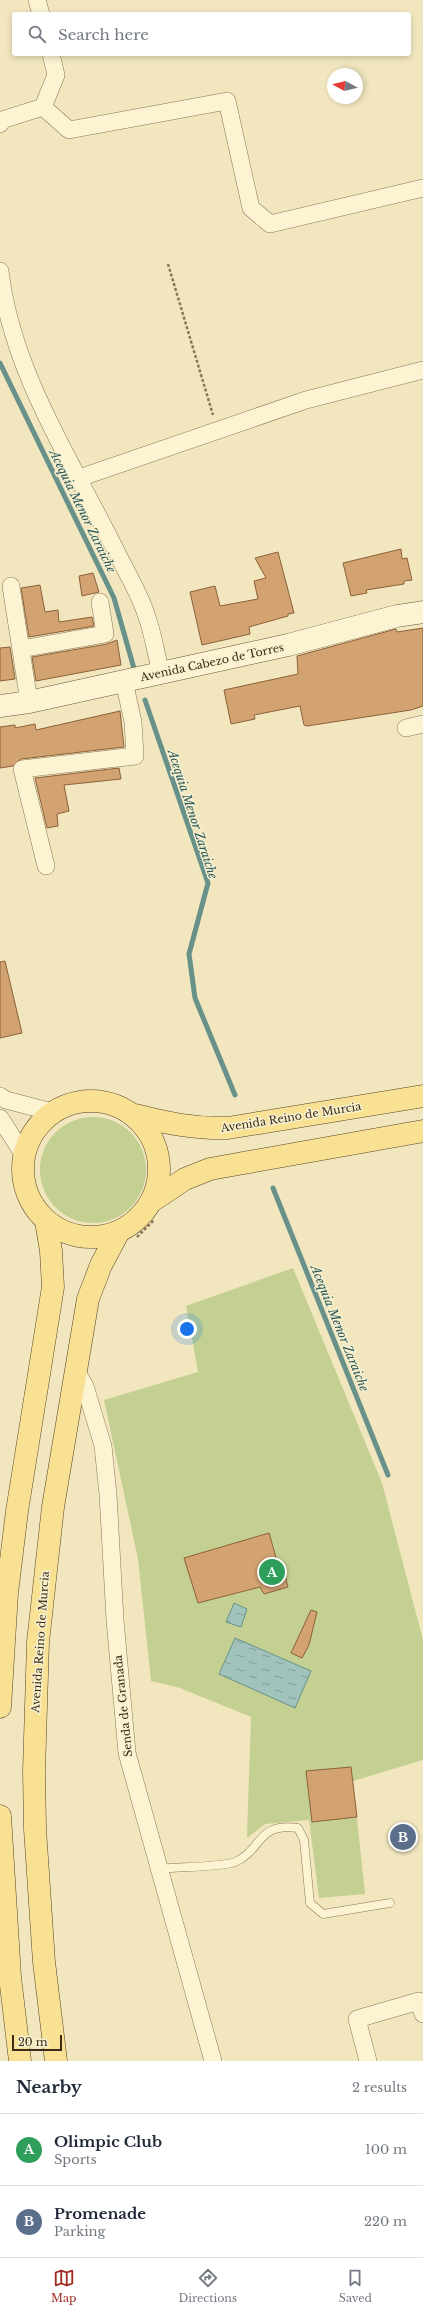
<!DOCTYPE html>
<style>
:root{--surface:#fff;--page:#f2f2f3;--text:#1f2937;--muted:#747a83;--line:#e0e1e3;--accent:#9e2b21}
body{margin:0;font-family:"Libre Baskerville",serif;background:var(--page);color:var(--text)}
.compass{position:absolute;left:327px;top:68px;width:36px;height:36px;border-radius:50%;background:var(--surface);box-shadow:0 2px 6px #0003;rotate:278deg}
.scale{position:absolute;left:12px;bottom:10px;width:50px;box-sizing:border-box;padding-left:4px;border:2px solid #392c1b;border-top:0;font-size:11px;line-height:14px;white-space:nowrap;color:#392c1b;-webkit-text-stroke:3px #f8f0ce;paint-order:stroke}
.you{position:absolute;left:187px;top:1329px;width:14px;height:14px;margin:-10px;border:3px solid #fff;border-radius:50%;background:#1a73e8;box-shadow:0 0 0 6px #1a73e833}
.badge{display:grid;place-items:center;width:26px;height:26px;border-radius:50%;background:var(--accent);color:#fff;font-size:13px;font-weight:700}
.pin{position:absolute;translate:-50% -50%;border:2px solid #fff;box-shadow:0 1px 4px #0006}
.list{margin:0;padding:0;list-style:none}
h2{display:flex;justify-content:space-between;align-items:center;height:52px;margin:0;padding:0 16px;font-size:17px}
h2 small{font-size:13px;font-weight:400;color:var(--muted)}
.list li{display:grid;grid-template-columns:26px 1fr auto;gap:12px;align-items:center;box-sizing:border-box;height:72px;padding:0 16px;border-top:1px solid var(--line)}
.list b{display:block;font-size:15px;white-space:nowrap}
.list p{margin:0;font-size:13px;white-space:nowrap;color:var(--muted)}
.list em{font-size:13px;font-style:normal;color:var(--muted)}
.icon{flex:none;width:22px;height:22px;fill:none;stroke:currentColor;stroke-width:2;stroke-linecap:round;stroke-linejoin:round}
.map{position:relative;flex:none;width:423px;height:2061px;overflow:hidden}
.search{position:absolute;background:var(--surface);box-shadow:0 2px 6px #0003;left:12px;right:12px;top:12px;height:44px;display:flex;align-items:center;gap:10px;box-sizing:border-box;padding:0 14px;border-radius:4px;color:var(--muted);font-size:15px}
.sheet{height:196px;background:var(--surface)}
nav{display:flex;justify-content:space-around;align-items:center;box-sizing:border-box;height:56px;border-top:1px solid var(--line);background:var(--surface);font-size:11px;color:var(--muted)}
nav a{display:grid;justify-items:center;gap:2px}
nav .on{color:var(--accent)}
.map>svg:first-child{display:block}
.grass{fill:#c3d091}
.water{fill:url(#water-ripples);stroke:#68918a}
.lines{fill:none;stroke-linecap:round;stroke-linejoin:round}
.stream{stroke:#68918a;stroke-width:5}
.building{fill:#d2a271;stroke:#8c6139}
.lane-casing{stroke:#8b7755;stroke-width:9}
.street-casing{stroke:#8b7755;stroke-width:18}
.secondary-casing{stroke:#6c5739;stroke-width:23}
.primary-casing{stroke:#58442a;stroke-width:23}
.path{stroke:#8b7755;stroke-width:2.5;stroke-dasharray:3 2;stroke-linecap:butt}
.lane{stroke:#fbf3d2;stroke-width:8}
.street{stroke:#fbf3d2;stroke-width:17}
.secondary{stroke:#fbf3d2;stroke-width:22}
.primary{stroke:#f8e192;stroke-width:22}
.labels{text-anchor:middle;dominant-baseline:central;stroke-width:3;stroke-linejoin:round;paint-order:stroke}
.street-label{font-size:11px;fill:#392c1b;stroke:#f8f0ce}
.water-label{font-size:12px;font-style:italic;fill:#29595a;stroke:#f8f0ce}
</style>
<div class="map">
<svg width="423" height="2061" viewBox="0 0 423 2061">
<defs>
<pattern id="water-ripples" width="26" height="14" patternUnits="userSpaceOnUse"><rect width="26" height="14" fill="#a2c2bc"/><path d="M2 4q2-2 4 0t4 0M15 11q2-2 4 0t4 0" fill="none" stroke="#859e98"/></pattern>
</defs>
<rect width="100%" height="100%" fill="#f1e6be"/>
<path class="grass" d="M40 1170a53 53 0 1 1 106 0a53 53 0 1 1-106 0Z
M293,1268L382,1483L423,1640V1760L353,1781L365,1894L319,1898L309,1820L265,1824L247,1838L251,1717L180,1688L151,1681L138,1559L104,1400L198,1372L186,1306Z"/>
<path class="water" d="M234,1603L247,1609L241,1627L226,1622Z
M235,1638L311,1671L295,1708L219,1674Z"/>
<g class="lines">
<path class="stream" d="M0,363L114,598L135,672
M145,700L208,883L189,954L195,998L235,1095
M273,1188L388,1475"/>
</g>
<path class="building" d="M401,549L402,559L407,558L412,580L404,581V584L366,590L367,593L351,596L343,563Z
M278,552L294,613L288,614V616L249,627L250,634L202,645L190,592L215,586L220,606L258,599L254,581L266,578L255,558Z
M93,573L99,592L82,596L79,576Z
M40,585L45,612L58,610L59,622L92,617L94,626L29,637L21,588Z
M423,628V706L411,710L307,726L304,725L300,706L254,715L255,719L231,724L224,690L298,674L297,656L396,629L397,632Z
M117,640L121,665L36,681L32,657L107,644Z
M10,647L15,679L0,681V648Z
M120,711L124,747L21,759L13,766L0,768V727L15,725V728L35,724L36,730Z
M119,768L121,779L64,785L69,811L57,814L58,826L47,828L35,778Z
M5,961L22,1033L0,1038V962Z
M269,1533L279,1568L283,1567L288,1587L264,1594L260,1587L198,1603L184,1558Z
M311,1610L317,1612L309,1645L302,1658L291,1653Z
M351,1767L357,1817L312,1822L306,1771Z"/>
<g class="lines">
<defs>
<path id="lane" d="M158,1869C174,1867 224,1867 235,1862C263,1850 256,1822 298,1828L304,1840L310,1903L323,1914L390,1903"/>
<path id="street" d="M37,0L41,14
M43,107L69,130L227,101L251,208L270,224L423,188
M0,124L2,120L43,107L56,75L51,54
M0,271C12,372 71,460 115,549C125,570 139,592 146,614C153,633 156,654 161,673
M79,478L306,400L423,370
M11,586L29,702
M21,649L105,634L100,602
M406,728L423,724
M46,866L22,769L135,756L133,722L124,681
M0,1096L6,1100L52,1112
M0,1118L24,1155
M75,1369L85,1386L103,1446L108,1494L115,1620L127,1753L213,2061
M368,2061L357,2019L419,2001L423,2014"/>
<path id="secondary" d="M0,706L29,702L288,645L397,616L423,612"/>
<path id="primary" d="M23 1169a68 68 0 1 1 136 0a68 68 0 1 1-136 0Z
M135,1115C166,1123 195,1129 228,1128L423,1096
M152,1201L185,1179L210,1169L423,1131
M0,1707L7,1593L17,1511L53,1287L51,1251L46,1221
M0,1816L10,1977L20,2061
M56,2061L44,1962L35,1829L34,1771L38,1642L53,1507L88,1299L101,1265L118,1233"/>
</defs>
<use href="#lane" class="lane-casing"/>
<use href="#street" class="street-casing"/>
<use href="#secondary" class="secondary-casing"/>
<use href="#primary" class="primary-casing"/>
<path class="path" d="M168,264L213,415
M137,1237L154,1220"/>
<use href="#lane" class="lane"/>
<use href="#street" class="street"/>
<use href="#secondary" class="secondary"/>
<use href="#primary" class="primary"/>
</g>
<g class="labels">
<g class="street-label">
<text transform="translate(212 662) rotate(-12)">Avenida Cabezo de Torres</text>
<text transform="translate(291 1117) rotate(-9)">Avenida Reino de Murcia</text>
<text transform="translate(40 1642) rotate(-86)">Avenida Reino de Murcia</text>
<text transform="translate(123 1706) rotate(-96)">Senda de Granada</text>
</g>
<g class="water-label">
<text transform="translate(83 511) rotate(64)">Acequia Menor Zaraiche</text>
<text transform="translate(193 814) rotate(72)">Acequia Menor Zaraiche</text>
<text transform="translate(340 1328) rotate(68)">Acequia Menor Zaraiche</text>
</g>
</g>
</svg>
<svg class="compass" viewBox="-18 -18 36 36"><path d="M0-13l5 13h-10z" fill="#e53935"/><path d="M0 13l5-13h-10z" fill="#747a83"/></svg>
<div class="scale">20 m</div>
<div class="you"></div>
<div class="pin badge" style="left:272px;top:1572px;background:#2e9e5b">A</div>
<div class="pin badge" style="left:403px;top:1837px;background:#5c6f8a">B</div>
<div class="search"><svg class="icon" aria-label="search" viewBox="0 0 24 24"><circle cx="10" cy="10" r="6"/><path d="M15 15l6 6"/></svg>Search here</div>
</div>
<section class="sheet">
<h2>Nearby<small>2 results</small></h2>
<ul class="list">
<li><span class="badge" style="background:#2e9e5b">A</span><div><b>Olimpic Club</b><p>Sports</p></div><em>100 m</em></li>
<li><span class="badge" style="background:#5c6f8a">B</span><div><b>Promenade</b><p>Parking</p></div><em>220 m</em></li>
</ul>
</section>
<nav>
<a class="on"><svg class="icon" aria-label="map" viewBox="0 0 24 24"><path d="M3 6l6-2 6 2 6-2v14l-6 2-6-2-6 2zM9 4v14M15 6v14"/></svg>Map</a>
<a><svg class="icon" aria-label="directions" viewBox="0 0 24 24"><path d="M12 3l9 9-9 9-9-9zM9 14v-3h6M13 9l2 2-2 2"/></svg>Directions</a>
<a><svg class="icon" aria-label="saved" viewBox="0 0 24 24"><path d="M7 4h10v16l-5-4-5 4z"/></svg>Saved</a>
</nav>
